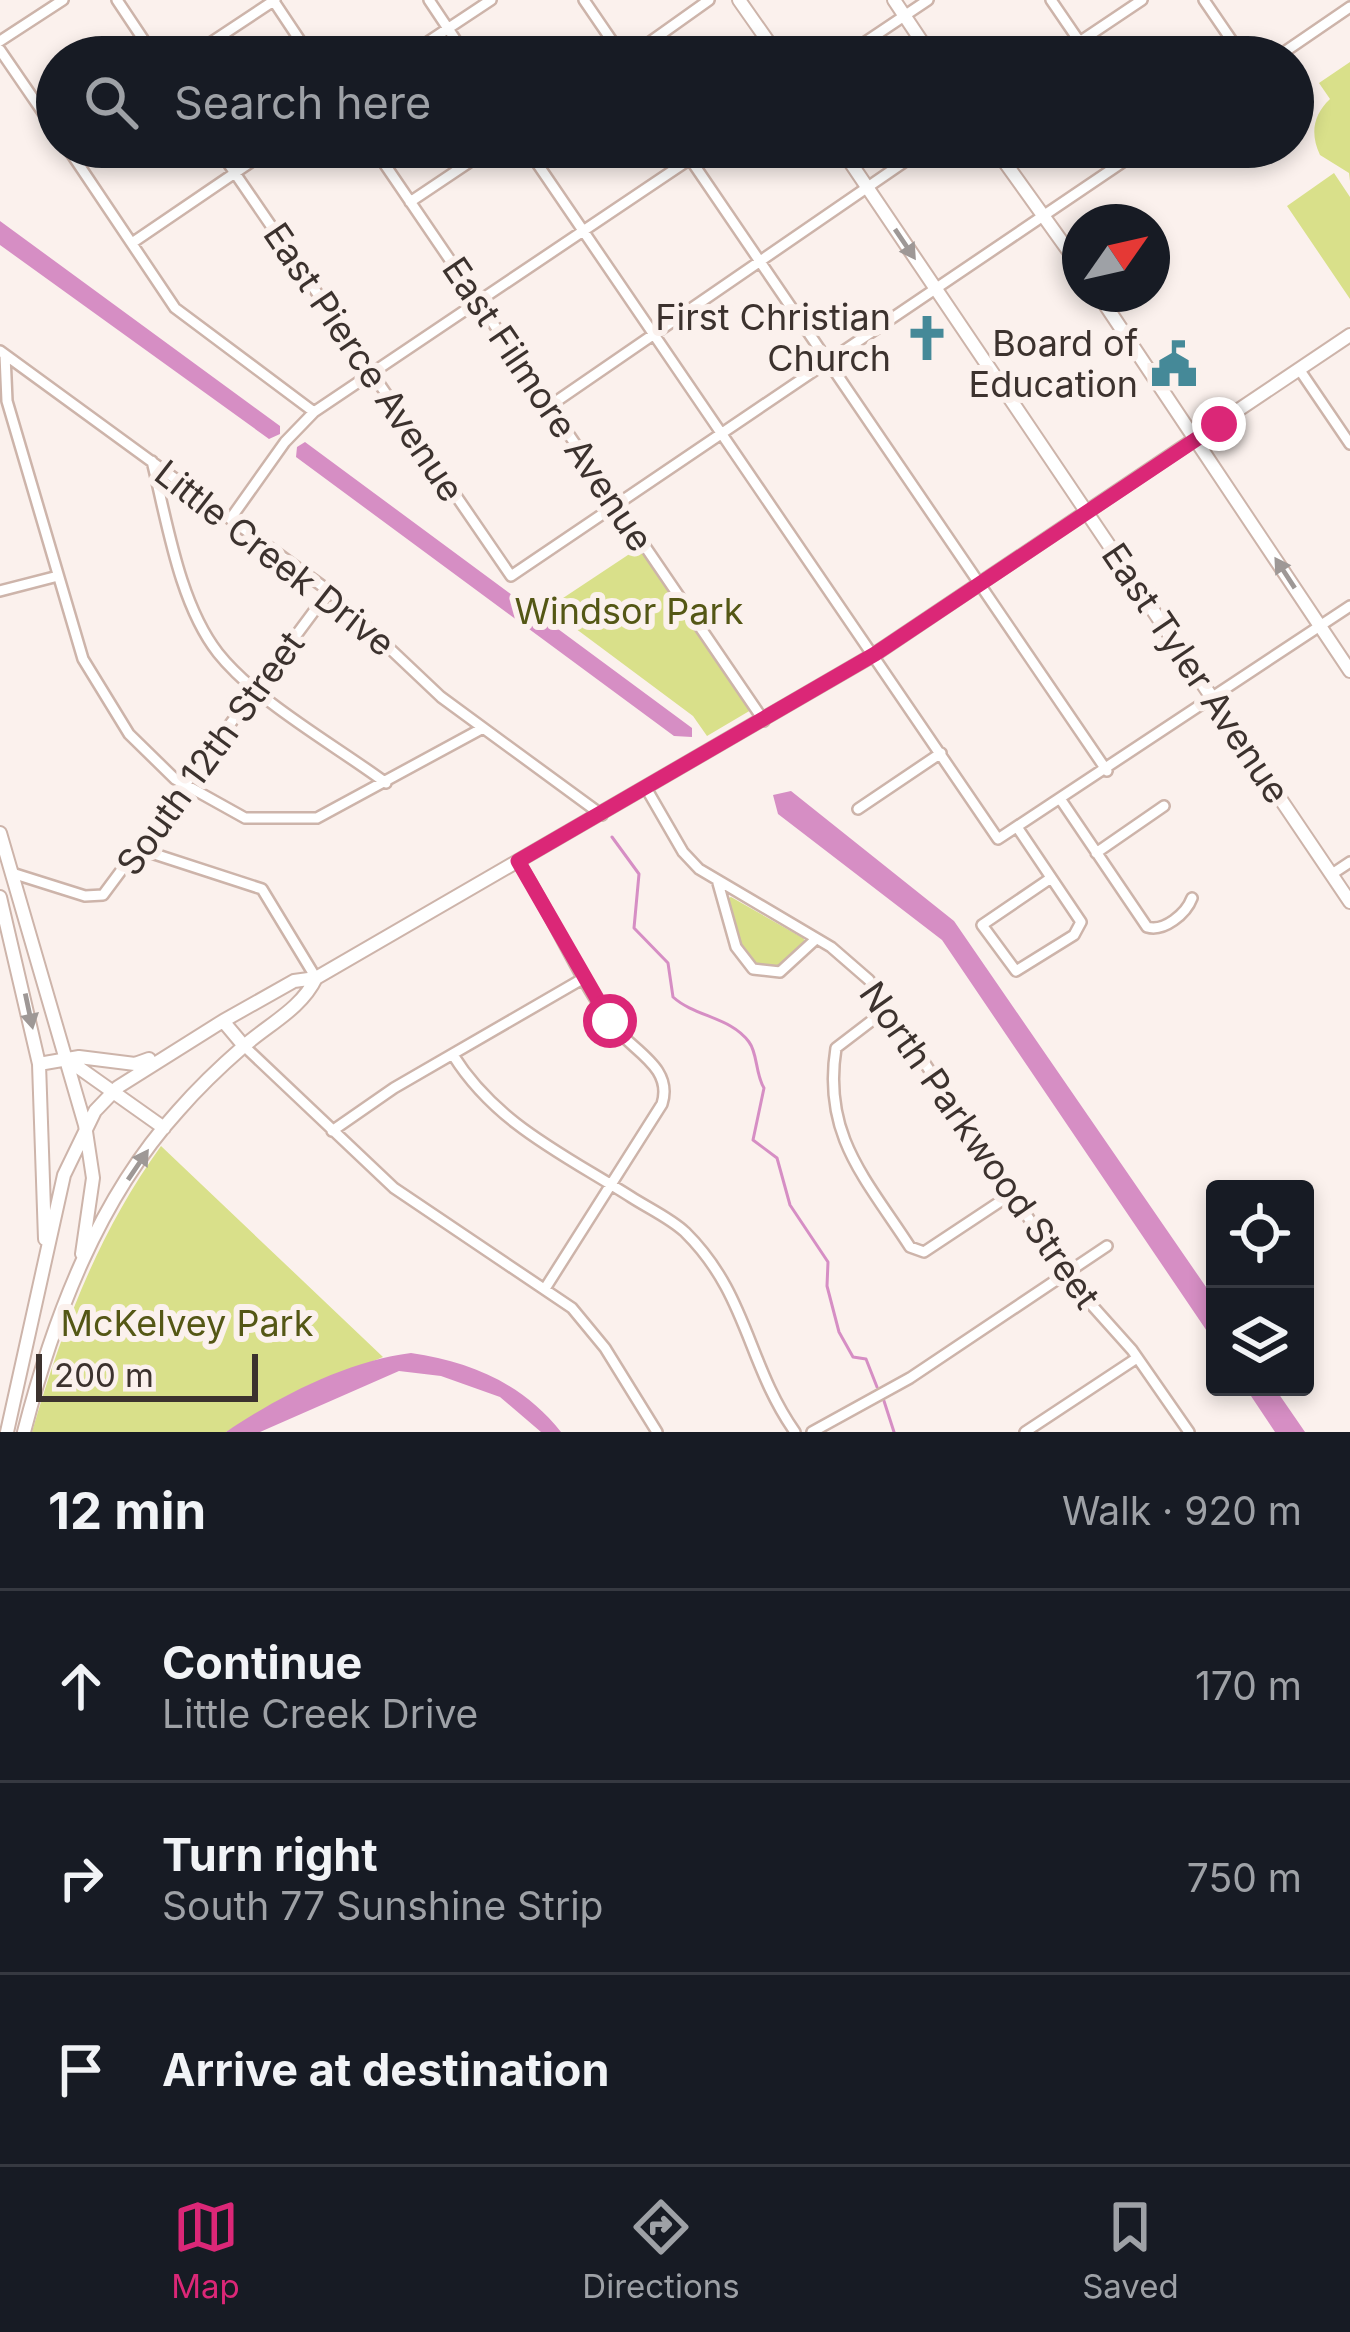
<!DOCTYPE html>
<meta charset="utf-8">
<style>
:root{--surface:#171b24;--page:#20242c;--text:#f1f3f6;--muted:#9ea1a6;--line:#363941;--accent:#db2777}
body{margin:0;font-family:Inter,sans-serif;background:var(--page);color:var(--text)}
.controls{position:absolute;right:36px;bottom:36px;display:grid;overflow:hidden;border-radius:12px;box-shadow:0 6px 18px #0003}
.controls button{width:108px;height:108px;display:grid;place-items:center;padding:0;border:0;border-bottom:3px solid var(--line);background:var(--surface);color:var(--text);font:60px sans-serif}
.compass{position:absolute;left:1062px;top:204px;width:108px;height:108px;border-radius:50%;background:var(--surface);box-shadow:0 6px 18px #0003;rotate:56deg}
.scale{position:absolute;left:36px;bottom:30px;width:222px;box-sizing:border-box;padding-left:12px;border:6px solid #3c322e;border-top:0;font-size:33px;line-height:42px;white-space:nowrap;color:#3c322e;-webkit-text-stroke:9px #fbf1ed;paint-order:stroke}
.stop{position:absolute;width:36px;height:36px;margin:-27px;border:9px solid #db2777;border-radius:50%;background:#fff}
.stop.end{background:#db2777;border-color:#fff;box-shadow:0 3px 12px #0008}
.list{margin:0;padding:0;list-style:none}
h2{display:flex;justify-content:space-between;align-items:center;height:156px;margin:0;padding:0 48px;font-size:51px}
h2 small{font-size:39px;font-weight:400;color:var(--muted)}
.list li{display:grid;grid-template-columns:78px 1fr auto;gap:36px;align-items:center;box-sizing:border-box;height:192px;padding:0 48px;border-top:3px solid var(--line)}
.list b{display:block;font-size:45px;white-space:nowrap}
.list p{margin:0;font-size:39px;white-space:nowrap;color:var(--muted)}
.list em{font-size:39px;font-style:normal;color:var(--muted)}
.icon{flex:none;width:66px;height:66px;fill:none;stroke:currentColor;stroke-width:2;stroke-linecap:round;stroke-linejoin:round}
.map{position:relative;flex:none;width:1350px;height:1432px;overflow:hidden}
.search{position:absolute;background:var(--surface);box-shadow:0 6px 18px #0003;left:36px;right:36px;top:36px;height:132px;display:flex;align-items:center;gap:30px;box-sizing:border-box;padding:0 42px;border-radius:66px;color:var(--muted);font-size:45px}
.sheet{height:732px;background:var(--surface)}
nav{display:flex;justify-content:space-around;align-items:center;box-sizing:border-box;height:168px;border-top:3px solid var(--line);background:var(--surface);font-size:33px;color:var(--muted)}
nav a{display:grid;justify-items:center;gap:6px}
nav .on{color:var(--accent)}
.map>svg:first-child{display:block}
.green{fill:#d9e08a}
.water{fill:#d68ec4}
.lines{fill:none;stroke-linecap:round;stroke-linejoin:round}
.stream{stroke:#d68ec4;stroke-width:3}
.minor-casing{stroke:#cdb4aa;stroke-width:14}
.major-casing{stroke:#cdb4aa;stroke-width:16}
.minor{stroke:#fff;stroke-width:9}
.major{stroke:#fff;stroke-width:12}
.oneway{fill:#9e9896}
.route{stroke:#db2777;stroke-width:15}
.labels{text-anchor:middle;dominant-baseline:central;stroke-width:12;stroke-linejoin:round;paint-order:stroke}
.poi-label{font-size:36px;fill:#3c322e;stroke:#fbf1ed;text-anchor:end}
.street-label{font-size:36px;fill:#3c322e;stroke:#fbf1ed}
.park-label{font-size:36px;fill:#545715;stroke:#fbf1ed}
</style>
<div class="map">
<svg width="1350" height="1432" viewBox="0 0 1350 1432">
<rect width="100%" height="100%" fill="#fbf1ed"/>
<path class="green" d="M1350,62V181L1349,173L1320,155C1310,134 1313,115 1330,99L1319,83Z
M1334,173L1350,197V299L1287,206Z
M640,547L751,710L707,736L693,716L548,608Z
M731,897L803,938L806,943L777,969L756,966L740,947L726,899Z
M161,1146L383,1357L284,1398L226,1432H32C62,1329 98,1233 161,1146Z"/>
<path class="water" d="M0,221L280,426V434L269,439L0,245Z
M305,442L692,728V737L674,736L296,457L297,447Z
M791,791L954,921L1215,1300V1343L942,940L778,814L773,795Z
M411,1353C472,1362 523,1384 561,1432H541L500,1397L441,1376L399,1371L260,1432H226C279,1396 348,1361 411,1353Z
M1245,1387H1274L1305,1432H1275Z"/>
<g class="lines">
<path class="stream" d="M612,837L639,874L634,928L668,963L673,997C695,1017 731,1017 749,1042C758,1054 755,1073 764,1088L753,1140L777,1158L790,1205L828,1262L827,1286L839,1332L853,1357L866,1359L877,1387
M884,1401L894,1432"/>
<defs>
<path id="minor" d="M117,0L155,57
M273,0L311,57
M429,0L467,57
M584,0L623,57
M1051,0L1090,57
M1204,0L1243,57
M0,41L63,0
M0,50L57,133
M189,57L275,0
M405,57L491,0
M629,57L709,0
M843,57L928,0
M1057,57L1142,0
M1277,57L1350,7
M67,147L175,308L314,412
M217,147L511,576L1145,147
M373,147L764,721
M526,147L998,839L1350,606
M682,147L1107,771
M410,202L492,147
M132,243L273,147
M0,351L329,591L441,697L602,815
M5,355L7,401L83,659L129,734L175,779L245,818H317L483,728
M1299,369L1350,444
M548,407L926,147
M152,461C167,521 179,603 218,653C257,702 335,745 386,783
M231,518L285,442L314,412L708,147
M0,591L58,576
M646,788L683,852L699,869L831,947L869,980L1072,1283L1132,1350L1189,1432
M1061,800L1147,927C1164,932 1186,914 1192,898
M858,809L941,753
M1017,827L1081,922L1074,935L1016,971L982,925L1051,878
M139,849L262,889L316,978
M1096,853L1164,806
M518,861C551,913 575,972 611,1023C630,1050 674,1066 662,1104L546,1287
M12,873L85,896L103,895L329,591
M1332,874L1350,862
M718,883L736,947L753,969L780,972L816,939
M887,1009L836,1048C822,1135 866,1179 910,1247L924,1252L1013,1193
M244,1046L394,1188L572,1308L605,1348L657,1432
M453,1055C496,1124 565,1155 631,1197C648,1208 670,1218 685,1232C748,1294 747,1364 795,1432
M332,1131L394,1088L584,978
M812,1432L910,1378L1107,1246
M1025,1432L1137,1358"/>
<path id="major" d="M739,0L779,57
M894,0L932,57
M840,147L1350,902
M994,147L1080,267
M1098,294L1350,671
M0,833L85,1125L93,1178L82,1254
M0,897L39,1064L45,1239
M223,1021L244,1046
M68,1060L164,1128
M39,1064L79,1057L135,1064L149,1059
M7,1432L64,1175L95,1111L118,1087L223,1021L294,981L316,978L875,654L1350,335
M24,1432C53,1319 98,1199 178,1111C198,1088 221,1066 244,1046C269,1024 301,1009 316,978"/>
</defs>
<use href="#minor" class="minor-casing"/>
<use href="#major" class="major-casing"/>
<use href="#minor" class="minor"/>
<use href="#major" class="major"/>
</g>
<defs><path id="oneway-solid" d="M-6-.8H1V-3.2L6.5 0L1 3.2V.8H-6Z" transform="scale(3)"/></defs>
<g class="oneway">
<use href="#oneway-solid" transform="translate(905 244) rotate(56)"/>
<use href="#oneway-solid" transform="translate(1285 573) rotate(-123)"/>
<use href="#oneway-solid" transform="translate(29 1011) rotate(78)"/>
<use href="#oneway-solid" transform="translate(138 1165) rotate(-56)"/>
</g>
<g class="lines">
<path class="route" d="M610,1021L518,861L875,654L1219,424"/>
</g>
<defs>
<symbol id="church-bare" viewBox="-9 -9 18 18"><path d="M-1.2-6h2.4v3.5h3.3v2.4h-3.3V6h-2.4V-.1h-3.3v-2.4h3.3Z" fill="#458998" stroke="#fbf1ed" stroke-width="2.5" paint-order="stroke"/></symbol>
<symbol id="civic-bare" viewBox="-9 -9 18 18"><path d="M-.6-6.5H3V-4.5H.6V-3L4-1V1h2V6H-6V1h2V-1L-.6-3ZM-1.2 2.5V6h2.4V2.5Z" fill="#458998" stroke="#fbf1ed" stroke-width="2.5" paint-order="stroke"/></symbol>
</defs>
<g fill-rule="evenodd">
<use href="#church-bare" x="894" y="305" width="66" height="66"/>
<use href="#civic-bare" x="1141" y="331" width="66" height="66"/>
</g>
<g class="labels">
<g class="poi-label">
<text x="891" y="317">First Christian<tspan x="891" dy="41">Church</tspan></text>
<text x="1138" y="343">Board of<tspan x="1138" dy="41">Education</tspan></text>
</g>
<g class="street-label">
<text transform="translate(364 362) rotate(56)">East Pierce Avenue</text>
<text transform="translate(548 404) rotate(56)">East Filmore Avenue</text>
<text transform="translate(275 558) rotate(38)">Little Creek Drive</text>
<text transform="translate(1196 673) rotate(56)">East Tyler Avenue</text>
<text transform="translate(210 753) rotate(-54)">South 12th Street</text>
<text transform="translate(980 1145) rotate(55)">North Parkwood Street</text>
</g>
<g class="park-label">
<text x="629" y="611">Windsor Park</text>
<text x="187" y="1323">McKelvey Park</text>
</g>
</g>
</svg>
<div class="controls">
<button><svg class="icon" aria-label="locate" viewBox="0 0 24 24"><circle cx="12" cy="12" r="6"/><path d="M12 2v4M12 18v4M2 12h4M18 12h4"/></svg></button>
<button><svg class="icon" aria-label="layers" viewBox="0 0 24 24"><path d="M12 4l9 5-9 5-9-5zM3 14l9 5 9-5"/></svg></button>
</div>
<svg class="compass" viewBox="-18 -18 36 36"><path d="M0-13l5 13h-10z" fill="#e53935"/><path d="M0 13l5-13h-10z" fill="#9ea1a6"/></svg>
<div class="scale">200 m</div>
<div class="stop" style="left:610px;top:1021px"></div>
<div class="stop end" style="left:1219px;top:424px"></div>
<div class="search"><svg class="icon" aria-label="search" viewBox="0 0 24 24"><circle cx="10" cy="10" r="6"/><path d="M15 15l6 6"/></svg>Search here</div>
</div>
<section class="sheet">
<h2>12 min<small>Walk · 920 m</small></h2>
<ul class="list">
<li><svg class="icon" aria-label="ahead" viewBox="0 0 24 24"><path d="M12 20V5M6 11l6-6 6 6"/></svg><div><b>Continue</b><p>Little Creek Drive</p></div><em>170 m</em></li>
<li><svg class="icon" aria-label="right" viewBox="0 0 24 24"><path d="M7 20v-9h11M14 6l5 5-5 5"/></svg><div><b>Turn right</b><p>South 77 Sunshine Strip</p></div><em>750 m</em></li>
<li><svg class="icon" aria-label="arrive" viewBox="0 0 24 24"><path d="M6 21V4h12l-3 4 3 4H6"/></svg><div><b>Arrive at destination</b></div></li>
</ul>
</section>
<nav>
<a class="on"><svg class="icon" aria-label="map" viewBox="0 0 24 24"><path d="M3 6l6-2 6 2 6-2v14l-6 2-6-2-6 2zM9 4v14M15 6v14"/></svg>Map</a>
<a><svg class="icon" aria-label="directions" viewBox="0 0 24 24"><path d="M12 3l9 9-9 9-9-9zM9 14v-3h6M13 9l2 2-2 2"/></svg>Directions</a>
<a><svg class="icon" aria-label="saved" viewBox="0 0 24 24"><path d="M7 4h10v16l-5-4-5 4z"/></svg>Saved</a>
</nav>
